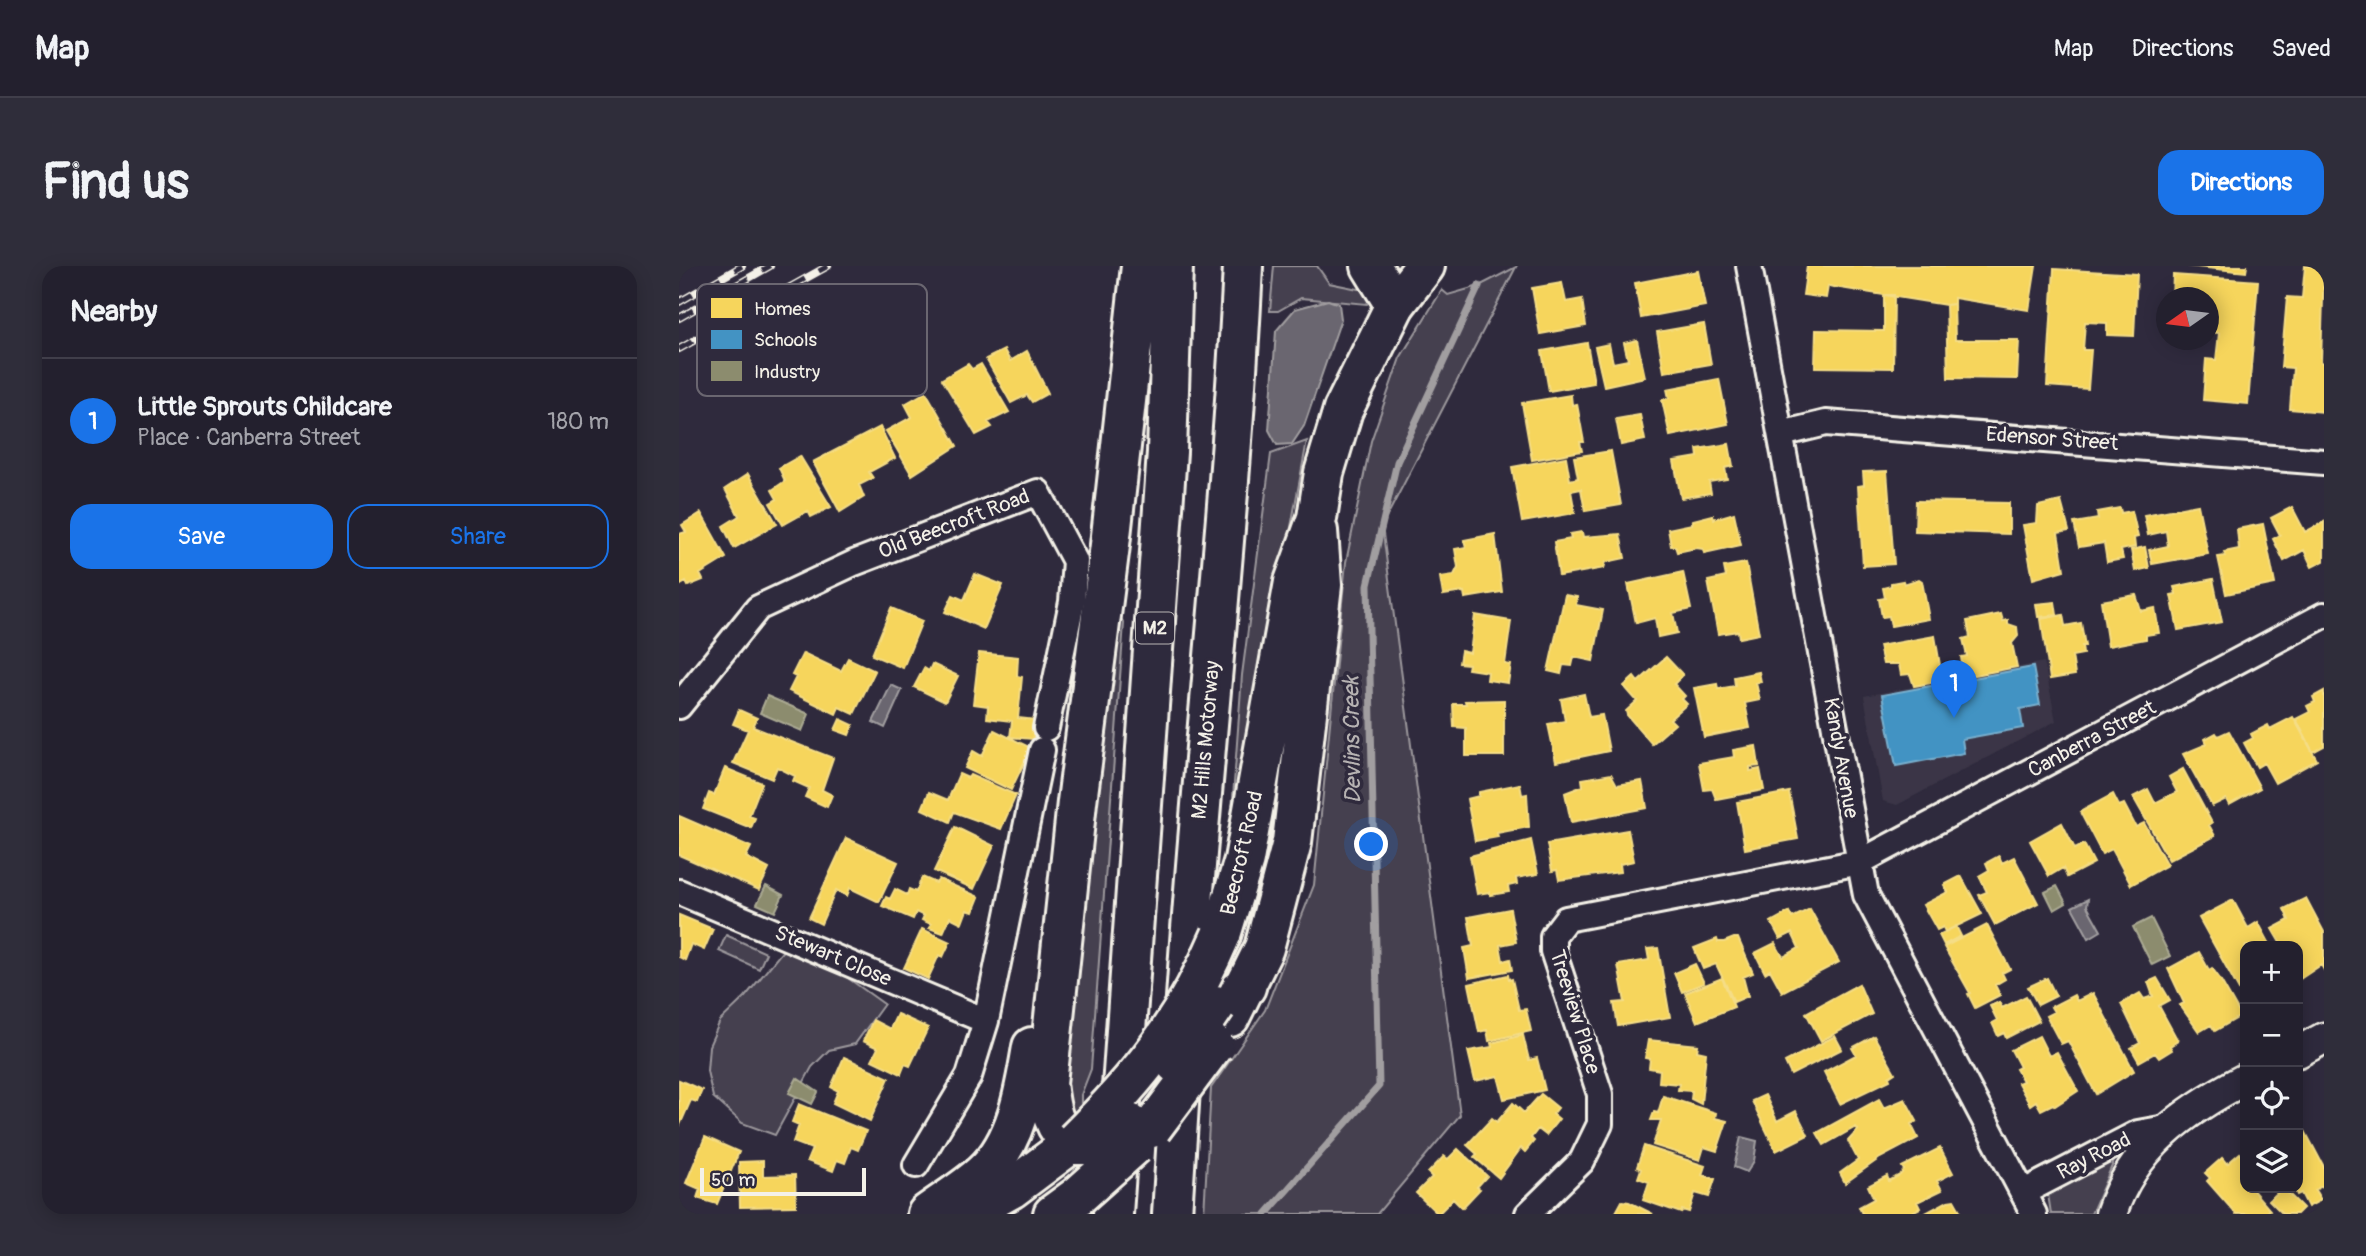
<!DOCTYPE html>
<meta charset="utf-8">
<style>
:root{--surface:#23202e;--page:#2f2d3a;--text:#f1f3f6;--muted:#a3a3aa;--line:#403e4a;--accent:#1a73e8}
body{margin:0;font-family:Pangolin,sans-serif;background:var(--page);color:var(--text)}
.controls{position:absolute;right:21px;bottom:21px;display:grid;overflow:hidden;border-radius:14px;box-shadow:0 4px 18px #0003}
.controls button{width:63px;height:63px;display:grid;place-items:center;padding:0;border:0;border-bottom:2px solid var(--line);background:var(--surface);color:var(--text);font:35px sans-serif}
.compass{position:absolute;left:1477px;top:21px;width:63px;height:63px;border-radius:50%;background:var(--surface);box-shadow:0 4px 18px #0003;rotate:256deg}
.scale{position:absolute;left:21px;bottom:18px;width:166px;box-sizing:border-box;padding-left:7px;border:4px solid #f4f1e8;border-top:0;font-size:19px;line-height:24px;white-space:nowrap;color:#f4f1e8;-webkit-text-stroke:5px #2f2a3d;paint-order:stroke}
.you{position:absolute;left:693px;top:579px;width:24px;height:24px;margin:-18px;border:5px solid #fff;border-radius:50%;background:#1a73e8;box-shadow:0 0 0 10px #1a73e833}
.badge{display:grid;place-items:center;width:46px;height:46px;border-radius:50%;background:var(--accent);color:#fff;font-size:23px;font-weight:700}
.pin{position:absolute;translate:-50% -58px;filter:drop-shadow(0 2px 4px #0008)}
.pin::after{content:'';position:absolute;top:37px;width:24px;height:21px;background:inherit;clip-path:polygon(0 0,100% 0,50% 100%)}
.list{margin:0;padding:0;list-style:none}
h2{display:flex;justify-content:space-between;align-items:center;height:91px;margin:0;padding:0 28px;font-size:30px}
h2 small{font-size:23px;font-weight:400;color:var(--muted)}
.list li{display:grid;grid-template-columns:46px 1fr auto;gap:21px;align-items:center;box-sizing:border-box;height:126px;padding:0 28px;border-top:2px solid var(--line)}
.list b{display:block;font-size:26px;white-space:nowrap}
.list p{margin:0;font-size:23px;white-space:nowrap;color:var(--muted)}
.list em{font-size:23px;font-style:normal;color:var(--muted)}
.actions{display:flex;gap:14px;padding:21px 28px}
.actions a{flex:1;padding:16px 0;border:2px solid var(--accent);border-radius:21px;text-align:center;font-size:24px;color:var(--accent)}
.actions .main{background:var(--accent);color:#fff}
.icon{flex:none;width:38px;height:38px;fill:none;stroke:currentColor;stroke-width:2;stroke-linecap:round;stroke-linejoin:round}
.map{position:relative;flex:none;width:1645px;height:948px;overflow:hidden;border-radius:21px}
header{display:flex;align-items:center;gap:42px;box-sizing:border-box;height:98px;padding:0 35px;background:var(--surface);border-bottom:2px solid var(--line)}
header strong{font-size:33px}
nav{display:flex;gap:38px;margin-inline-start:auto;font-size:24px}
.intro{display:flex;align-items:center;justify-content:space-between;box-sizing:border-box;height:168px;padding:0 42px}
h1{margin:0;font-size:49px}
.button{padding:18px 32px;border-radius:21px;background:var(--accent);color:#fff;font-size:24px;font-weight:700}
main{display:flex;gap:42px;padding:0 42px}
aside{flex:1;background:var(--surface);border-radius:21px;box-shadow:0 4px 18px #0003}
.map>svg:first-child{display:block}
.built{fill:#3b3647}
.green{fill:#454050;stroke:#9c989c;stroke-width:2}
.water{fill:#6a6670;stroke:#a19ea0;stroke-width:2}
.homes{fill:#f6d55c;stroke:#f5dd86;stroke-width:2}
.schools{fill:#4393c3;stroke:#78afce;stroke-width:2}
.industry{fill:#8c8c6e;stroke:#abaa93;stroke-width:2}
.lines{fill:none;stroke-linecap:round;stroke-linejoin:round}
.stream{stroke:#a19ea0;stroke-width:7}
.minor-casing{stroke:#f4f1e8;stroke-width:30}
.tertiary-casing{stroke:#f4f1e8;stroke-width:35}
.primary-casing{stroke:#f4f1e8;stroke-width:44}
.motorway-casing{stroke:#f4f1e8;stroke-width:44}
.minor{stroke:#2f2a3d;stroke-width:24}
.tertiary{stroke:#2f2a3d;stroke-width:30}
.primary{stroke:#2f2a3d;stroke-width:38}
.motorway{stroke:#2f2a3d;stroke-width:38}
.rail-casing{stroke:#f4f1e8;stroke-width:8}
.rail{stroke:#2f2a3d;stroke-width:5;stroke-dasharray:16;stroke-linecap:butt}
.primary-bridge-casing{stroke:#f4f1e8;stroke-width:44;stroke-linecap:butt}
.motorway-bridge-casing{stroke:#f4f1e8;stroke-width:44;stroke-linecap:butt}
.primary-bridge{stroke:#2f2a3d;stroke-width:38}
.motorway-bridge{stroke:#2f2a3d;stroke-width:38}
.labels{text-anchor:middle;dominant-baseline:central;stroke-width:7;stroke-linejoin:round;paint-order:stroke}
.shield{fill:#2f2a3d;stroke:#b9b5b5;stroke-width:2}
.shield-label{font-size:19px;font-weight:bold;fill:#f4f1e8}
.street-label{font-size:21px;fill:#f4f1e8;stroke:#2f2a3d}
.water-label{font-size:23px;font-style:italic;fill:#b6b2b2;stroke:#2f2a3d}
.key{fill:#2f2a3d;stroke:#6a6670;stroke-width:2}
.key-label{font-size:19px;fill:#f4f1e8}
</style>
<header>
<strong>Map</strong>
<nav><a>Map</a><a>Directions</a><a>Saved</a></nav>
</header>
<div class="intro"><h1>Find us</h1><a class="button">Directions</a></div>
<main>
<aside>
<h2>Nearby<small></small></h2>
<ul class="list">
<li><span class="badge">1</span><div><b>Little Sprouts Childcare</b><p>Place · Canberra Street</p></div><em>180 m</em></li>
</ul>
<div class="actions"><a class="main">Save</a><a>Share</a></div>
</aside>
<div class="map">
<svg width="1645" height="948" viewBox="0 0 1645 948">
<rect width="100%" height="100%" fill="#2f2a3d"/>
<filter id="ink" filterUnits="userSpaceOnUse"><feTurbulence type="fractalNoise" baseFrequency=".0143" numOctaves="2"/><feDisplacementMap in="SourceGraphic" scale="14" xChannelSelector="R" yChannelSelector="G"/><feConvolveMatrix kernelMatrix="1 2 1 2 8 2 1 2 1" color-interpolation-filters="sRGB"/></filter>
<g filter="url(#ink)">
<path class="built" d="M1365,396L1377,455L1218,539L1204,535L1185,430Z"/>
<path class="green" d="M595,0H638L650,17L679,23L693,20L694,25L688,38L622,32L599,45H591Z
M837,1L703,260L781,849L698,948H525L532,822L586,744L635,619L667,296L692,175L721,92L763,24L769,29L800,20Z
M628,175L549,599L563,409L592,188Z
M438,347L445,357L412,803L402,829V850L394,854L381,818Z
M47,669L87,687L80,703L40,685Z
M110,677L152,700L205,738L176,778L150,784L133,801L96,869L63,857L34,831L28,805L30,780L41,755L66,731Z
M1436,893L1412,948H1372L1369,928Z"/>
<path class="water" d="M649,34L660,38L662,53L625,160L613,178L598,179L590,164L597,65L616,43Z
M212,419L223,424L206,462L194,456Z
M1409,633L1408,640L1422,665L1410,672L1393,641Z
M1062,871L1078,875L1075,895L1068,906L1055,901Z"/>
<path class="homes" d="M1128,0H1357L1350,44L1275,32V38L1267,39L1149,20L1147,32L1124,29Z
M1508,0H1568L1567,6Z
M1626,0H1645L1642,96L1645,97V146L1611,143L1614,102L1602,101L1608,31L1623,32Z
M1375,3L1458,8L1455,70L1428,69V57L1406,56L1404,84H1412L1409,123L1368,120Z
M1019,5L1026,40L962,52L956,17Z
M1494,9L1579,15L1569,138L1524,134L1527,93L1537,94L1540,67L1530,66V32H1493Z
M883,17L887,36L903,33L907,60L861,68L853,22Z
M1205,29H1215L1214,102L1136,101L1137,64L1205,65Z
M1275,38L1276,74H1340L1338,113L1269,112L1267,39Z
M1025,58L1032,98L985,106L978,66Z
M958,74L966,111L925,120L916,81L930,78L934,97L949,94L945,77Z
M908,77L915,117L870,125L863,85Z
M325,84L331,95L348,85L369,127L353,136L348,129L332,137L307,93Z
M289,98L293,103L302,98L330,146L309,156L313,161L297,169L263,113Z
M1040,113L1049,158L991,170L983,134L990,132L988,123Z
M247,126L278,180L233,209L207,165L233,151L226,138Z
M892,129L893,139L898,138L905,176H901L903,185L853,194L843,137Z
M961,149L966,174L942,179L937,153Z
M201,161L216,192L190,206L194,212L180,219L185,231L161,246L134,196Z
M1050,178L1054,200L1046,202L1048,213L1030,216L1032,227L1002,232L995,195L1019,191L1018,183Z
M932,185L942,239L906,245L902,223L892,225L896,247L843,256L833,201L887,191L891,214L899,212L895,191Z
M121,190L152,241L132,251L129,245L104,259L91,237L98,233L93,224L106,215L100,202Z
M1208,205L1215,298L1184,300L1179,220L1185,219L1184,206Z
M69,208L98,258L55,282L44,260L60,250L46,223Z
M1237,235L1330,237V268L1236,265Z
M1382,235L1390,265L1379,267L1385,304L1354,313L1344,259L1358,257L1359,240Z
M1519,239L1529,288L1473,298L1470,284L1489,280L1487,265L1469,269L1465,249Z
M1613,241L1626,266L1645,256V295L1633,301L1625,284L1605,295L1594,273L1601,269L1592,252Z
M1441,242L1442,247L1453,245L1459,271L1455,272L1456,281L1442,284L1444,293L1428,296L1425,277L1400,281L1395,257L1419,253L1418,246Z
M22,247L47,292L21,308L24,314L9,320L7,316L0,320V268L7,266L3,259Z
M1055,247L1062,279L1025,287L1024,283L1017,282L998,286L996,280H992L989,263L1013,258L1014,254L1034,249L1035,253Z
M1584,258L1596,318L1547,328L1539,291L1546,290L1545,286L1560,283L1558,263Z
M903,266L904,271L941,268L946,292L927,296L925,302L880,310L875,276L892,273L891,268Z
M816,268L823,326L786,332L785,326L764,329L761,311L775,309L779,301L776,283L787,281L785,274Z
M1466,281L1470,302L1456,305L1452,284Z
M1067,297L1080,368L1060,372L1059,365L1039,368L1029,315L1047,311L1045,301Z
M1004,306L1012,343L994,347L998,367L979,371L976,352L957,357L949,318Z
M296,308L324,319L305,363L266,346L274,329L285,334Z
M1240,313L1243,315L1250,353L1212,360L1210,350L1203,351L1200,333L1206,332L1204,322L1212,320V317L1224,315L1225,318Z
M1534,313L1543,356L1499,364L1492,329L1497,328L1495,321Z
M886,329L898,331L897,339L924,344L914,395L895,391L893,400L884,399L882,408L869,405Z
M1457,329L1462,345L1476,342L1480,367L1467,369V373L1429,380L1422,335Z
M1376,336L1378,349L1359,351L1357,338Z
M212,342L243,355L224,402L193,389Z
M1322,348L1324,355L1329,354V358L1338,361L1339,370L1333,377L1338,401L1285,411L1282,391L1288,390L1284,373L1291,371L1288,355Z
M796,349L832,355L826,398L832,399L829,417L808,414L809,406L789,403L790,398L780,397L782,385L791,387Z
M1384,349L1386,360L1402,357L1406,380H1403L1404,388L1393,390L1396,409L1371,413L1362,353Z
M1256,370L1263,411L1256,412L1257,416L1235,420L1231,408L1222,409L1220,398H1204L1200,380Z
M124,387L162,405L169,392L196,405L175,448L160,441L157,448L110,425L117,411L113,409Z
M300,387L339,391L338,410L343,411L339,452L356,454L354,473L331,471L333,455L308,452L309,440L294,438Z
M987,391L1004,409L995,418L1006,430L1003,433L1008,438L991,453L996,458L973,478L948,449L947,445L958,435L945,420L955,411L959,416Z
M253,398L279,410L266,436L235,421L245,402L250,405Z
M1080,406L1082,416L1077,417L1081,434L1066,437L1071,462L1025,471L1015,422L1038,418L1039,423L1056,420L1055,411Z
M1645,425V480L1634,486L1617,453L1631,446L1628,440L1636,436L1634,431Z
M905,428L910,451L923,449L930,485L877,496L869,458L886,455L882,433Z
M825,434V490H787V462L775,461L774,438H787L786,435Z
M60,444L78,452L74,461L154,492L143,524L153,529L148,541L126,531L130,522L114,515L116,510L98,501L93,513L54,497L69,464L54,458Z
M1614,451L1638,494L1596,517L1585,497L1578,501L1565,477L1574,472L1572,468L1589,459L1591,463Z
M161,453L174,459L170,469L156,464Z
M315,464L352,482L332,524L286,502L294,485L303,490Z
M1550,465L1581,522L1550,539L1547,533L1533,540L1504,488L1528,478L1526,473L1537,467L1539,470Z
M1077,480L1080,500L1071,501V505L1081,503L1085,524L1037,533L1033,523L1025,524L1020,497L1055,491L1054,484Z
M46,502L83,517L70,550L76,552L72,562L24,543L30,527L35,529Z
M1504,503L1533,557L1530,559L1536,570L1490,594L1454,531L1469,523L1476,537L1498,526L1490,511Z
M280,508L289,512L291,509L337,529L322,563L275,546L271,556L243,543L250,526L269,534Z
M932,508L938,519L963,515L968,542L892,556L886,527L904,520L903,513Z
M841,518L843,529L848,528L850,561L818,567L819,571L796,575L788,533L800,530V526Z
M1110,526L1119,573L1066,583L1058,536Z
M1434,528L1440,540L1445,538L1457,561L1465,557L1488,599L1452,619L1433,583L1423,588L1401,546Z
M0,550L72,581L67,591L90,603L80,624L0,589Z
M1383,557L1396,583L1405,578L1415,597L1388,611L1384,602L1370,610L1351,575Z
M276,561L315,580L295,623L255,605Z
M949,564L955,595L941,598L942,606L880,614L878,604L873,605L868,578Z
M167,572L219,596L200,636L171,622L168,630L157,624L142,658L130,652Z
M852,574L859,608L837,612L838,618L829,620L830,626L811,629V626L798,628L791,590Z
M1320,590L1323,597L1335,591L1359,637L1316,659L1300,629L1308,626L1300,610L1310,604L1307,597Z
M1282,610L1303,648L1266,666L1264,661L1258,664L1244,639L1269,626L1265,619Z
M243,611L257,617L260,613L300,631L294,646L288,644L283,657L271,651L264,667L250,662L252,658L243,654L245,650L237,646L234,653L203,640L207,631L211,633L216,623L228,629L230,623L237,626Z
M1627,632L1645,666V704L1642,699L1621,713L1619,680H1603L1593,663L1610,654L1605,643Z
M1554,634L1569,662L1579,656L1592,680H1566V722L1560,724L1520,652Z
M831,643L837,676L821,679L824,695L831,693L833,704L790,712L785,682L794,680L789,651Z
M1131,643L1160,696L1103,726L1091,704L1086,707L1076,687L1096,677L1104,691L1120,682L1113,667L1101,673L1092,656L1110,646L1113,652Z
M0,649L34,663L25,684L12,678L6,694L0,691Z
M1308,659L1331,703L1323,707L1326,713L1316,719L1321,729L1296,742L1289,728L1291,727L1265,681Z
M1277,660L1282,670L1265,679L1260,669Z
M243,663L271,676L264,691L260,689L249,713L225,702Z
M1055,672H1059L1074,707L1064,711L1069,730L1055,736L1037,698L1024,703L1015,682L1038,673L1039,676H1045Z
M979,682L991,751L939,760L935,737L946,736L939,699L970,694L968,683Z
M1520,686L1530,704L1533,702L1541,713L1562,750L1536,765L1532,759L1520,766L1501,739L1505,737L1489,703Z
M1016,698L1025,717L1003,726L995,707Z
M829,709L830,714L833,713L840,744L847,743L852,765L810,775L808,764L800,766L790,718Z
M1043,712L1055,741L1018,756L1006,727Z
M1368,712L1377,730L1359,739L1349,721Z
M1478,712L1491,734L1480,740L1499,775L1491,780L1493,784L1480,792L1476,787L1460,796L1452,782L1461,777L1442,738L1461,727L1465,733L1474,730L1469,716Z
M1180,718L1193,748L1142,775L1127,747Z
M1414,727L1455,805L1417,828L1389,775L1382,778L1367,750L1375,746L1372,741L1395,729L1398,735Z
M1347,730L1360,755L1327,772L1325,767L1319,770L1313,757L1318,754L1311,740L1320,736L1323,742Z
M218,748L249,762L231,800L226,798L222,808L193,794L199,782L184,775L194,754L211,763Z
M844,769L850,794L858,792L866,824L825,833L819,810L796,815L789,785L813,781L812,777Z
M1156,770L1163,783L1112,809L1106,796Z
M1195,770L1216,807L1210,811L1211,814L1161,838L1145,806L1177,789L1173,782Z
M1360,770L1370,790L1378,786L1399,825L1376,840L1374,838L1362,844L1357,835L1351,839L1339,817L1344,815L1337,803L1341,801L1332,784Z
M969,774L1019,779L1018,785L1027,787L1022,838L1012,833L1013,825L999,824L1000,818L980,816L981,804L970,802L971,793L966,792Z
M165,791L210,812L191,855L154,837L159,825L152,821Z
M0,814L23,824L18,836L12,834L0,861Z
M862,828L879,842L874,848L880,853L867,869L859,863L852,872L855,875L846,886L842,882L820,912L795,891L798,888L788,879L813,852L818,856L834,837L845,847Z
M1086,829L1098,855L1117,845L1129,869L1097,885L1073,835Z
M984,830L1037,847L1036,852L1048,855L1038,885L1025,881L1021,894L974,879L982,854H972L975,846L979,847Z
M1200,833L1205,842L1226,833L1238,855L1232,858L1239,872L1201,892L1166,917L1161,907L1179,894L1169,875L1179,864L1177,861L1145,879L1138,867Z
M120,838L187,865L179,884L172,881L166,897L158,894L154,905L128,895L133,883L114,876L120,859L113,856Z
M1619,863L1622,868L1626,865L1645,901V919L1636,924L1642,934L1629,941L1622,927L1618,929L1615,922H1619Z
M26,871L60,886L38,938L18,932L21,923L7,917Z
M965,880L1026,900L1023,909L1036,913L1030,931L1016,927L1010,946L1003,944L1002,947L964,934L970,916L959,912L962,903L958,901Z
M1261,882L1274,907L1258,915L1263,924L1238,936L1241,942L1230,948H1183L1180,941L1195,933L1189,920L1208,910L1210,915L1221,909L1225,904L1223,901Z
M779,883L808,910L798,921L801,923L783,942L774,933L759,948L737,927L753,911L749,907L765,890L769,893Z
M1561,887L1566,893V922H1572L1591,944L1586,948H1557L1528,915L1531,912L1526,907L1543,892L1548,898Z
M84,895V910L116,909L117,940L61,941L60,896Z
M1604,922L1624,942L1618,948H1604L1590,934Z
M1275,934L1283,948H1245L1269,935Z
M943,935L950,936L974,948H936Z"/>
<path class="schools" d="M1354,401L1361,439L1341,443L1344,462L1283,473L1285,487L1217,500L1203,429Z"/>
<path class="industry" d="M88,430L130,448L123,465L81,447Z
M87,620L104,629L96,646L78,638Z
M1378,620L1387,637L1375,644L1366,626Z
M1472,652L1491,690L1473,699L1454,661Z
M118,812L139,826L133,838L110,827Z"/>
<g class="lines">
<path class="stream" d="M587,948L700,820L689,319L718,196L800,20"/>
<defs>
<path id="minor" d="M1070,0L1187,629L1355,948
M1102,168L1147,157L1645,196
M0,440L79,342L175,297L359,226L396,295L393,336L367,462
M0,626L307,755
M237,899L290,810L307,755L363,484
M1345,926L1459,867L1487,862
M849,948L903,895L921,858V828L874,685V670L887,653L1181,596L1645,349"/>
<path id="tertiary" d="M1619,786L1645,772
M1432,948C1454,881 1507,844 1566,813"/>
<path id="primary" d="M542,669L565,594L615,316L638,252L645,207L664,144L716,39L746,0
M551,751L585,682L613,576L643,319L639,265
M287,948L332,923L396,875
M374,948L400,929"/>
<path id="motorway" d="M692,0L716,39
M537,739L567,721
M506,747C522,498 552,249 564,0
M395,879C373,862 371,843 368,817L398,536L431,279L462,0
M248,948C267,934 288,922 305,906C338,876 346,823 353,781
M434,948L488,186L494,0
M493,948L502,807"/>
</defs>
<use href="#minor" class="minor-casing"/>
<use href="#tertiary" class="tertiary-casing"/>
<use href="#primary" class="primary-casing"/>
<use href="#motorway" class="motorway-casing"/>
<use href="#minor" class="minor"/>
<use href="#tertiary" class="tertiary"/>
<use href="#primary" class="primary"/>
<use href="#motorway" class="motorway"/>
<defs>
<path id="rail" d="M0,36L63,0
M0,52L91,0
M0,83L149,0"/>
</defs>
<use href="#rail" class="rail-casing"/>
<use href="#rail" class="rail"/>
<defs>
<path id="primary-bridge" d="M473,862L535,779
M396,875C462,810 505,756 542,669
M400,929L456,879"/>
<path id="motorway-bridge" d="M497,798L537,739
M395,879H421L450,857"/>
</defs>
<use href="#primary-bridge" class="primary-bridge-casing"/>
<use href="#motorway-bridge" class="motorway-bridge-casing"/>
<use href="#primary-bridge" class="primary-bridge"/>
<use href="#motorway-bridge" class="motorway-bridge"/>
</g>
</g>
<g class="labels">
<rect class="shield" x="457" y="346.5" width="38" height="31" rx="5"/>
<g class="shield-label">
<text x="476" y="362">M2</text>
</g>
<g class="street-label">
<text transform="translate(1373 173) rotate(4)">Edensor Street</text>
<text transform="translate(275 258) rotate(-21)">Old Beecroft Road</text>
<text transform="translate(1413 473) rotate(-28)">Canberra Street</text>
<text transform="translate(527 474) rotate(-85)">M2 Hills Motorway</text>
<text transform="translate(1162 492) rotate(80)">Kandy Avenue</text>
<text transform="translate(563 587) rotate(-77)">Beecroft Road</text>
<text transform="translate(154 690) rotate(23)">Stewart Close</text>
<text transform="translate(896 746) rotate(73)">Treeview Place</text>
<text transform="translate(1415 890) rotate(-27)">Ray Road</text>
</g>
<g class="water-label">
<text transform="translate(673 474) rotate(-91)">Devlins Creek</text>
</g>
</g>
<rect x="18" y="18" width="230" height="112" rx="10" class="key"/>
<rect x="32" y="32" width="31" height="20" fill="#f6d55c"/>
<rect x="32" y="64" width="31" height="19" fill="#4393c3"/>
<rect x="32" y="95" width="31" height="20" fill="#8c8c6e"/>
<g class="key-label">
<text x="75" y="49">Homes</text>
<text x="75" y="80">Schools</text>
<text x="75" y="112">Industry</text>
</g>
</svg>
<div class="controls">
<button>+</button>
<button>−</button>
<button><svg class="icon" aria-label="locate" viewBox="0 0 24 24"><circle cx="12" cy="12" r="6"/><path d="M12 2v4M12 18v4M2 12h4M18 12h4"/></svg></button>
<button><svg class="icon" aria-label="layers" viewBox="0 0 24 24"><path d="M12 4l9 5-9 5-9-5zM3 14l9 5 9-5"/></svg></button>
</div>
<svg class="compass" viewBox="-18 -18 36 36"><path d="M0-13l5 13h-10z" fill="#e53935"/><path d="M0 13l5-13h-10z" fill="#a3a3aa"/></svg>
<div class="scale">50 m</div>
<div class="you"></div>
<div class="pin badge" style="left:1275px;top:452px">1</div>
</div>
</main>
